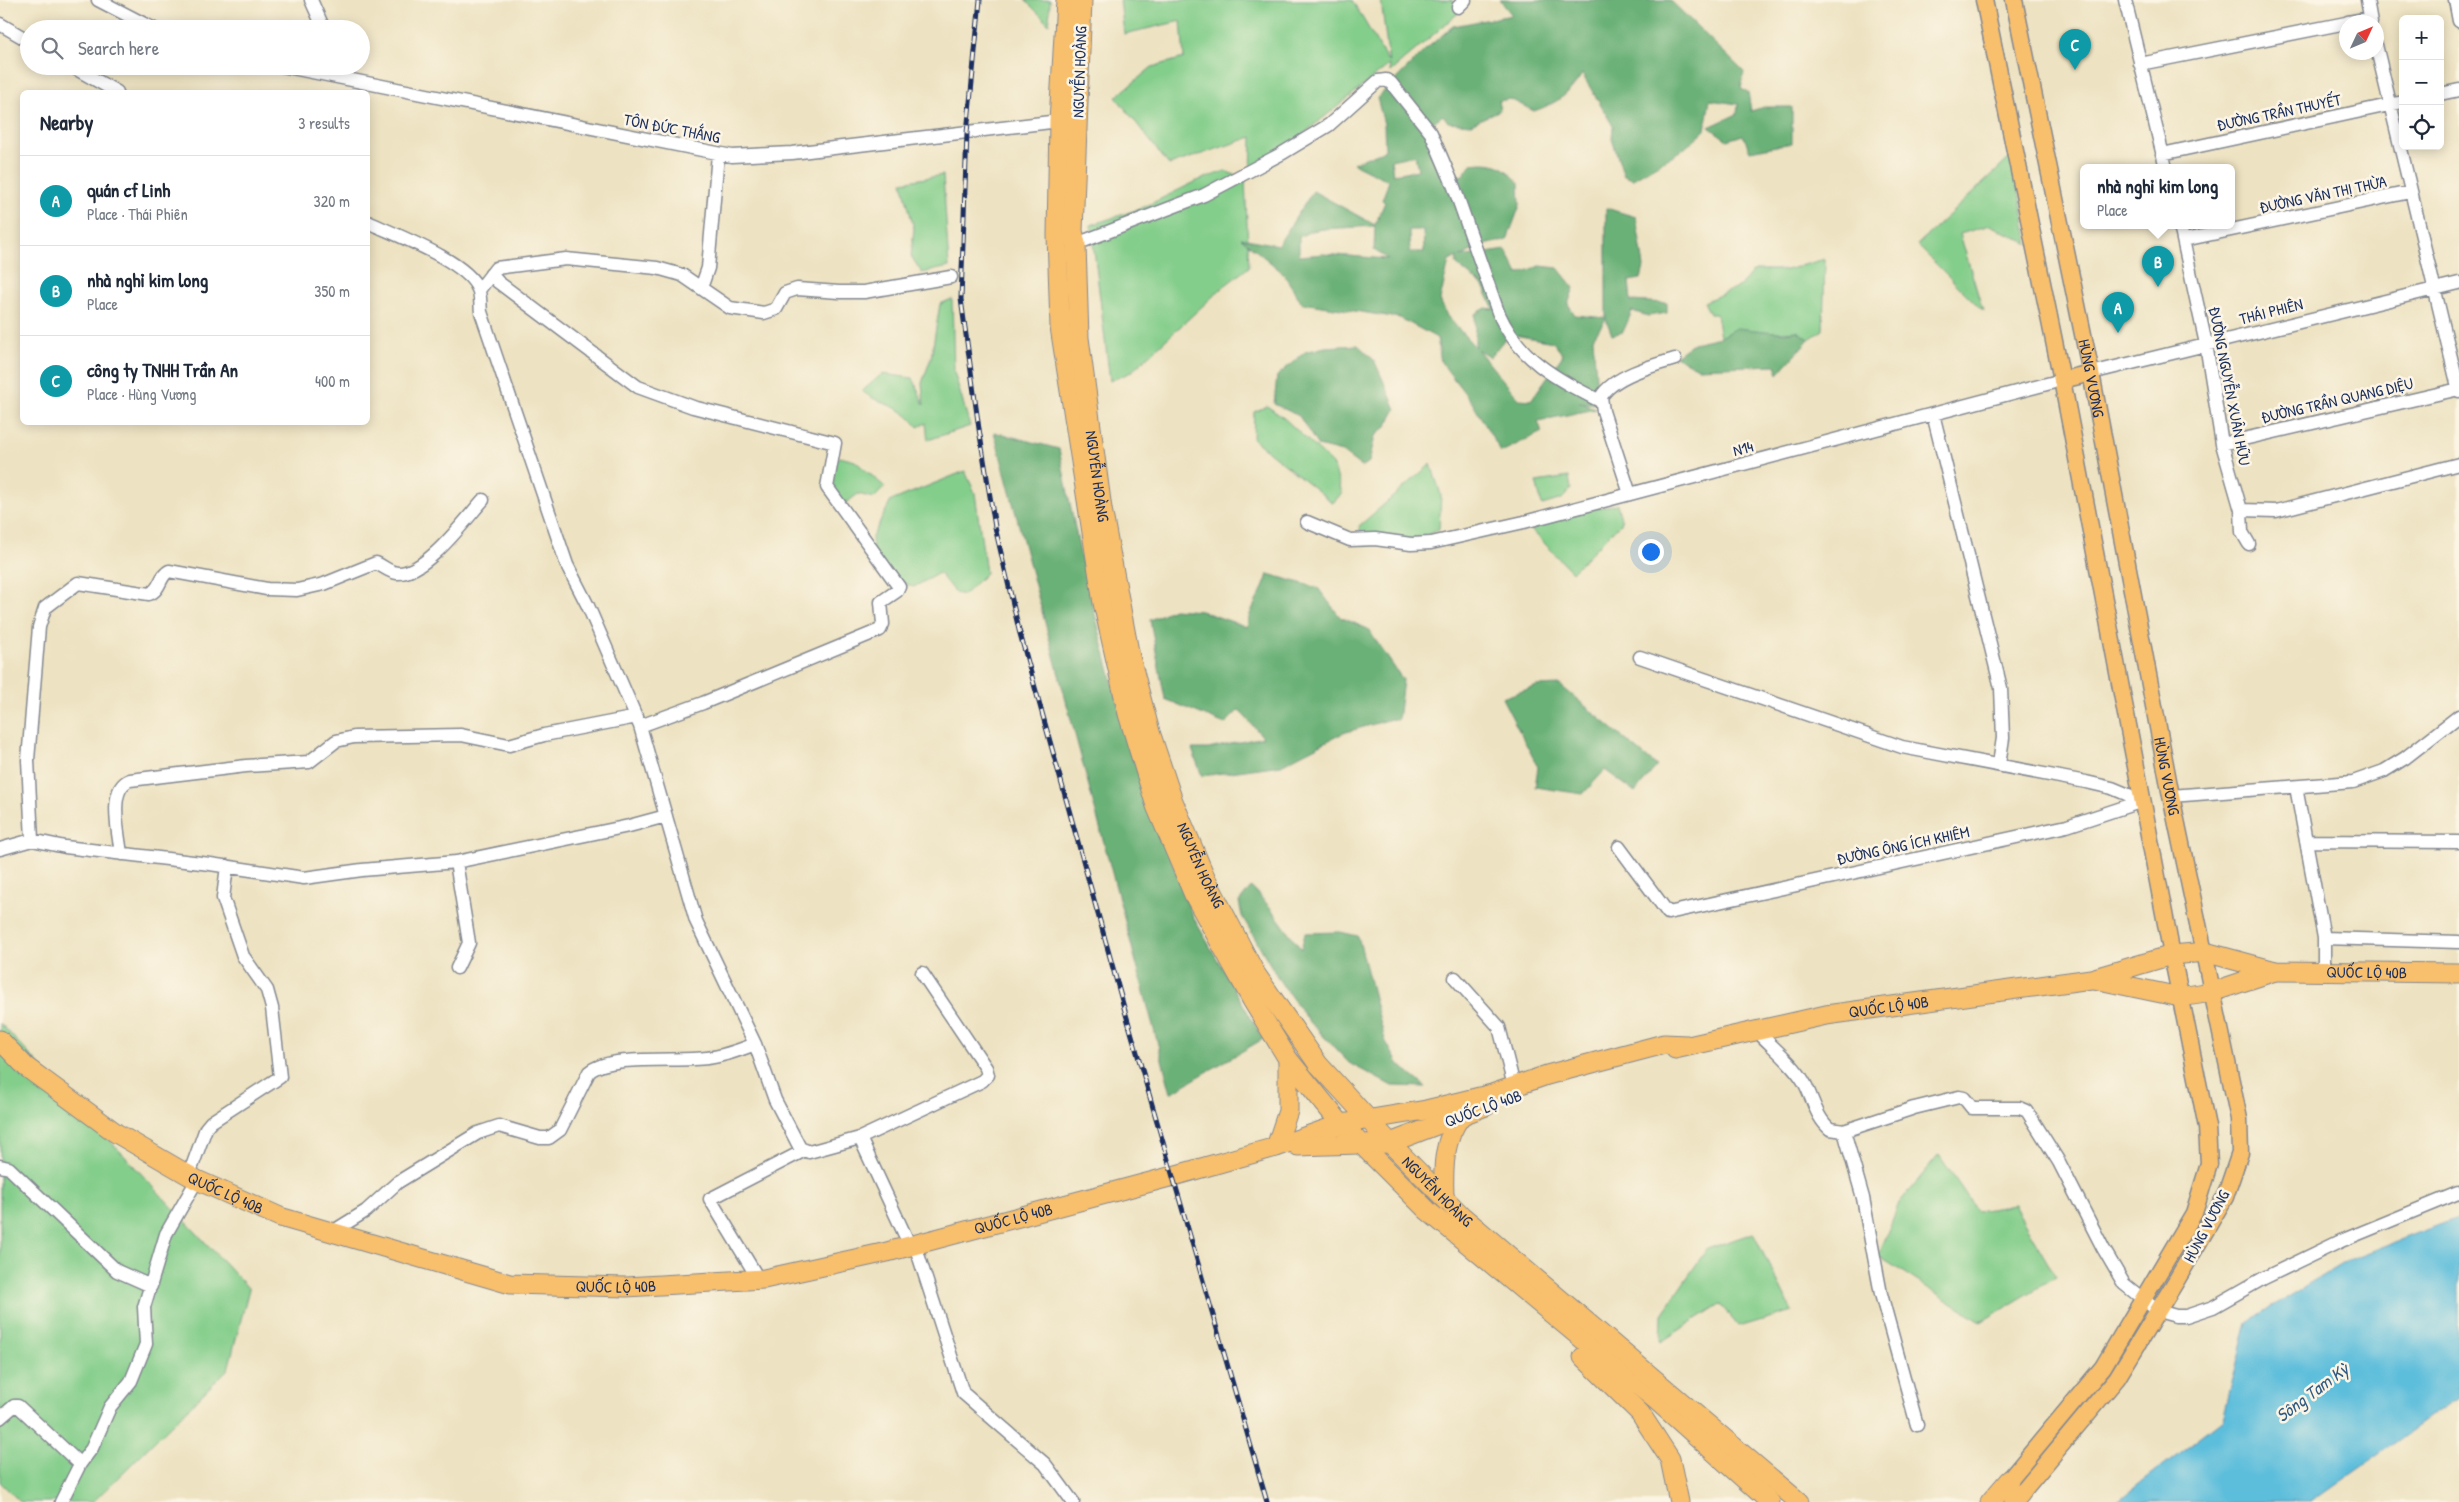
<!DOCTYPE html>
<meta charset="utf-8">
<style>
:root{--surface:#fff;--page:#f2f2f3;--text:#1f2937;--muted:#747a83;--line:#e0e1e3;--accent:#2563eb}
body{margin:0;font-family:"Patrick Hand",sans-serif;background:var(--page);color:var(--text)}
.controls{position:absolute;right:15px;top:15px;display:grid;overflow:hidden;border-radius:8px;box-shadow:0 2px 12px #0003}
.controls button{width:45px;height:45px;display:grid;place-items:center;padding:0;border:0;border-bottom:1px solid var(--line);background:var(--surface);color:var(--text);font:25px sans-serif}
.compass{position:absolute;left:2339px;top:15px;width:45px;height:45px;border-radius:50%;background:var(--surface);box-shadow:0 2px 12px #0003;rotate:46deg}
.you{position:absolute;left:1650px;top:551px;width:18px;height:18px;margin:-12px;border:4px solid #fff;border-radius:50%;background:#1a73e8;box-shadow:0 0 0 8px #1a73e833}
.badge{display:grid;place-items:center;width:32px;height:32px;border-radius:50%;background:var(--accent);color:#fff;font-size:16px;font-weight:700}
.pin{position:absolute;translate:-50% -41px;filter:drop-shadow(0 1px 2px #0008)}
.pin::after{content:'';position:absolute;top:26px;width:18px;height:15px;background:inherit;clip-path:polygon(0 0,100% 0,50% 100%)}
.popup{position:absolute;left:2080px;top:164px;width:155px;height:65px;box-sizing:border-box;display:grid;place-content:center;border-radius:8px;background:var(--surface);filter:drop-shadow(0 1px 4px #0005);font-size:16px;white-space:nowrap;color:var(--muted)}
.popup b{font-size:19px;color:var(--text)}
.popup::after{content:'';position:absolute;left:50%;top:100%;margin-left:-10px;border:10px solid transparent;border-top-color:var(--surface)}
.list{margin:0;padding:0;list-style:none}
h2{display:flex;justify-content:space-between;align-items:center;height:65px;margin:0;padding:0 20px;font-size:21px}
h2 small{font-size:16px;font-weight:400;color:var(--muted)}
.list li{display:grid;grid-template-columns:32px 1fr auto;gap:15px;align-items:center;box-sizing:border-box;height:90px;padding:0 20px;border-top:1px solid var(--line)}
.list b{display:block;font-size:19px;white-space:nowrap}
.list p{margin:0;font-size:16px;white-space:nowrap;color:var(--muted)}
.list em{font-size:16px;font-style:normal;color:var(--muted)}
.icon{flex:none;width:28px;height:28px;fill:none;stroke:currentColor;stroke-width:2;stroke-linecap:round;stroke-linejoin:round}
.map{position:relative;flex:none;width:2459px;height:1502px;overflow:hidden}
.search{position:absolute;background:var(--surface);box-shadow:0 2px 12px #0003;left:20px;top:20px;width:350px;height:55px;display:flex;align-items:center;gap:12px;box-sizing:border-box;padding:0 18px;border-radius:28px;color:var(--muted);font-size:19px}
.panel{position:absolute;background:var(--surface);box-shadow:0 2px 12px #0003;left:20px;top:90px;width:350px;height:335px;border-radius:8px}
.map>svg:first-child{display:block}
.green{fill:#84ce8b;stroke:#507e74}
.forest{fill:#6bb177;stroke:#43706a;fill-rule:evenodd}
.water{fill:#5dbedb;stroke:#3c769c}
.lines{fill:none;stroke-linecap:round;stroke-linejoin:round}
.minor-casing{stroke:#848890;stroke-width:15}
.major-casing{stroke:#848890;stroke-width:19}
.highway-casing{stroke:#848890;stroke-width:21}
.minor{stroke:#fff;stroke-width:12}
.major{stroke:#f8bf6c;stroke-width:16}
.highway{stroke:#f8bf6c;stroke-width:19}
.rail-casing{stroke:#1b2f5e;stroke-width:5}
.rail{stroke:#fcf5e5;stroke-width:3;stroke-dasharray:9;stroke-linecap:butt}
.labels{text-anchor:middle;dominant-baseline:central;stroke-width:5;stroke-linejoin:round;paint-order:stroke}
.street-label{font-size:16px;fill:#1b2f5e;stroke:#fcf5e5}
.water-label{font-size:18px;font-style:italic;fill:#2f5a84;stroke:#fcf5e5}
</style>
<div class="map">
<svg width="2459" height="1502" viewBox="0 0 2459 1502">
<rect width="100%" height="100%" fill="#fcf5e5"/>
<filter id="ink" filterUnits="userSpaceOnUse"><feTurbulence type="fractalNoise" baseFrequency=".02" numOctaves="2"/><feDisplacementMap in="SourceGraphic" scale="10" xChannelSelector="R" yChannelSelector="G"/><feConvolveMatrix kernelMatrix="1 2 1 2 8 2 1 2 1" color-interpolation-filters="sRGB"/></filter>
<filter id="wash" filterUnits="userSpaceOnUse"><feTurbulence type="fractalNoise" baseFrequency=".0096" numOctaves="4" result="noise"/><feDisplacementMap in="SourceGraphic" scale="20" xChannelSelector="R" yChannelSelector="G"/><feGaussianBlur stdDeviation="1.12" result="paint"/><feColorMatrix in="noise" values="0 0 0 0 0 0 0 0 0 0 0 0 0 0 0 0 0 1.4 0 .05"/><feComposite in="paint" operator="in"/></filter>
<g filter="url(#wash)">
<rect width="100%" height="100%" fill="#ede2c1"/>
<path class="green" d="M1025,0H1050L1049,24Z
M1120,0H1352L1389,63L1381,0H1452L1463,9L1390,72L1389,65L1251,176L1252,137L1169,165L1116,97L1152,67L1184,58L1181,21L1124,34Z
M2012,156L2029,244L1990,225L1960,234L1983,311L1917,245Z
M1225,171L1245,179L1249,267L1223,287L1131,372L1110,381L1091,225L1142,208L1197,181Z
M943,175L949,267L922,273L911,256L914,229L902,182Z
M1825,259L1823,330L1809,339L1797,331L1756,333L1736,328L1720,337L1716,314H1710L1704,302L1740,286L1751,273L1758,270H1786Z
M952,299L954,372L970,426L928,440L926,423L918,427C899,402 884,408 862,391L882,374L913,378L924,405L922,383L931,358L940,304Z
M1267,406L1285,419L1333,464L1342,493L1333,503L1253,439L1254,412Z
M840,457L855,461L885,487L874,498L858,494L846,503L829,492L833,463Z
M1431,464L1441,495L1439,530L1408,542L1365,545L1359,526Z
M965,471L975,493L986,573L964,595L955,593L939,573L914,587L903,583L873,554L872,537L891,501Z
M1569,477L1571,489L1562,499L1542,505L1536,482Z
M1617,504L1622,522L1572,572L1524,522Z
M0,1023L249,1289L228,1369L93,1502H20L0,1482Z
M1939,1155L1977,1211L2014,1205L2056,1277L1981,1322L1878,1256L1899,1203Z
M1753,1233L1792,1311L1739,1327L1720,1304L1661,1342L1662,1314L1707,1249Z"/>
<path class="forest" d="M1500,0H1670L1744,72L1741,89L1748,92L1751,111L1764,107H1792V143L1750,151L1743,135L1727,140L1709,127L1737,114L1738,104L1710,100L1705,130L1685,148L1633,179L1624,176L1612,139L1613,126L1582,74C1569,95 1557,103 1534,111L1510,99L1498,101L1500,110L1471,124L1448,122L1443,115L1432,123L1441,170L1462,176L1471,164C1495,161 1503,165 1519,183L1520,205L1507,240L1483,245L1460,257L1506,250L1518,274L1540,266L1558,268L1574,288L1568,304L1575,315L1606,318V208L1636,217L1644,267L1641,279L1629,281L1631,301L1667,303V313L1648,316L1632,311L1623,332L1612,335L1606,319L1593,338L1598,404L1579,402L1596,409L1538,421L1542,432L1501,452L1473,404L1441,362L1437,338L1400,318L1302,303L1283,273L1241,238L1278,245L1313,191L1375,225L1385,202L1382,200L1389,181L1353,163L1385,150L1384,124L1377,98L1426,49L1453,26L1512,15ZM1415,155L1418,170L1393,174L1391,160ZM1375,226L1374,250L1388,259L1323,254L1299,256V237L1311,231L1324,229ZM1409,230H1423L1424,252H1410ZM1457,257L1456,264L1483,286L1494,309L1486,308L1475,314V347L1447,316L1440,300L1449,261ZM1509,334L1553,342L1563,355L1531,400L1519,399L1477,349L1490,357Z
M1736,328L1785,333L1797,331L1809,339L1778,374L1775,365L1698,368L1675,356L1693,343L1720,337Z
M1358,345L1374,360L1396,409L1386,427L1375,436L1369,462L1362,467L1342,452L1318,446L1299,416L1274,404L1277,376L1305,352L1325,347Z
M994,432L1059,449L1084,572L1132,756L1192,915L1263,1039L1171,1093Z
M1268,574L1318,588L1340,617L1368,629L1403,680L1398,720L1391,719L1343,733L1281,765L1202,776L1192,749H1208L1263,737L1239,710L1225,724L1165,699L1150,620L1173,609L1201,611L1247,627C1249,608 1263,594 1268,574Z
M1560,685L1657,766L1635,792L1605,770L1583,794L1535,787L1538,767L1502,698L1537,686Z
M1251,887L1269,906L1301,949L1305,933L1340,932L1358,936L1385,1040L1399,1065L1426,1087L1392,1086L1349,1063L1308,1020L1281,983L1242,916L1239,902Z"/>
<path class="water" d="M2459,1217V1397L2311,1502H2116L2223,1419L2247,1322L2351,1259Z"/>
</g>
<g filter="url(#ink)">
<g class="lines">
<defs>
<path id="minor" d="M98,0L154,29
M311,0L324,29
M2125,0L2166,168
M2367,0L2371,22
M2455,0L2459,21
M1458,7L1465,0
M2348,22L2370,18
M0,24L29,41
M2376,45L2459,391
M2140,64L2346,23
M71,66L117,92
M282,66L732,156L792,153L1059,121
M2440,94L2459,90
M2162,154L2403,102
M368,222C395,235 467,261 478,289C481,295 480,305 481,312L567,565L588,606L640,726L696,921L755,1044L775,1100L800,1148L809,1152L860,1138L910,1246
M2180,226L2206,344L2222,444L2241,510L2276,511L2459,464
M2184,240L2410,192
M1076,244L1204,195L1281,154L1329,125L1378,81L1386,80L1391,83L1431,133L1454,187L1498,312C1519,360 1557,379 1600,401
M491,274L498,282L638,387L693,407L835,443L827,487L899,587L897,591L881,602L883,624L880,630L703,703L640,726
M701,288L708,268L718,154
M479,290L496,268L566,259L657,268L682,275L730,308L764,313L776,309L785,293L797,289L839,292H864L951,277
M2091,373L2459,283
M1933,414L2001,688L2003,738L1999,764
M2222,444L2459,389
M1630,494L1603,411L1601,397C1613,376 1654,365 1675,359
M2241,510L2242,532L2249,544
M1307,522L1350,540L1375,539L1411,544L1431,543L1524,522L2062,380
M1640,657L1902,747L2086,782L2112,788L2143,801
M2296,787L2324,938V971
M2171,796L2353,782L2384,771L2405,758L2459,716
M32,840L28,760L39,627L45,608L78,583L149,594C161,590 159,576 169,571L267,589L297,590L324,584L376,563C383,566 389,572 397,573C425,575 465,520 483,500
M2307,841L2459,842
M1619,847L1668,913L2067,826L2143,801
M0,849L32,840L65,847L210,864L304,878L362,870L456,862L629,826L666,816
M121,854C119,835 107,788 130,780L246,766L309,762L336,741L354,737L461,735L509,745L544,735L637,717
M456,862L469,943L457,968
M2324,938L2459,942
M1455,978L1499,1027L1514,1086
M1757,1031C1772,1047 1793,1063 1804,1082C1813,1098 1816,1118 1830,1129L1844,1131L1914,1108L1959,1097L1964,1098L1972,1108H2020L2027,1111L2059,1162L2103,1248L2124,1284L2158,1311L2176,1316H2186L2213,1307L2264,1278L2341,1241L2458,1193
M1844,1131L1863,1198L1881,1294L1917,1425
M860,1138L982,1081L988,1075L986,1068L922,973
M0,1166L9,1168L117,1271L151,1286
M189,1175L206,1128L211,1122L280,1077L272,1008L267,990L243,956L223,898L227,866
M332,1232L366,1211L398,1182L478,1133L499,1126L540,1138H549L560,1130L589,1072C610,1054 678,1062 707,1058C724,1056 740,1050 755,1044
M915,1245L963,1393L1045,1464L1073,1502
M759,1280L710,1199L805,1150
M0,1418L14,1406H18L80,1464
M61,1502L80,1464L92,1448L110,1407L131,1381L146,1344L144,1307L166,1234L197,1180"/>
<g id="major">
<path d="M1984,0L2062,380L2172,955L2207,1127L2209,1164L2194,1213L2103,1367L2009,1480"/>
<path id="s1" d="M2014,0L2091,373L2171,796L2239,1119L2240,1153L2225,1197L2176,1281L2117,1378L2021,1493"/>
<path d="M2062,380L2091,373"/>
</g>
<g id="highway">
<path d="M1066,0L1059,121L1057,235L1060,327L1103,603L1128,714L1156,806L1194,895L1252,1000L1288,1059L1341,1124L1428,1211L1657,1401L1770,1502"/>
<path id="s2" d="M1082,0L1073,231L1076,244L1079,338L1102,509L1130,657L1150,732L1173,801L1206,879L1255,973L1318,1064L1390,1143L1462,1216L1799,1502"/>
<path d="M2094,979L2180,997L2212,992L2275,971"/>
<path id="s3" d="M0,1040L26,1067L116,1133L197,1180L280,1217L510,1284L626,1287L764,1279L887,1252L1173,1176L1276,1147L1341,1124L1426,1110L1492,1094L1547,1075L1664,1044L1687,1045"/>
<path id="s4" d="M1675,1049L1826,1015L2091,979L2172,955L2205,952L2275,971L2459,973"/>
<path d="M1298,1146L1390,1143L1486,1106"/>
<path d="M1276,1147L1288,1111V1059"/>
<path d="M1444,1197C1443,1168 1443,1138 1462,1115"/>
<path d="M1583,1357L1640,1413L1670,1459L1679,1502"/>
<path d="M1990,1502L2009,1480"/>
<path d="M2013,1502L2021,1493"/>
</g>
</defs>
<use href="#minor" class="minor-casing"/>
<use href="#major" class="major-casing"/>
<use href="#highway" class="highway-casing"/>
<use href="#minor" class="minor"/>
<use href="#major" class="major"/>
<use href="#highway" class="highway"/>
<defs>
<path id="rail" d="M980,0L967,133L961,299L979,429L995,527L1019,630L1123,1004L1267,1502"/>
</defs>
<use href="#rail" class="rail-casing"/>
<use href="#rail" class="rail"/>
</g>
</g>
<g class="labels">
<g class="street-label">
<text transform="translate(1079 72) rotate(-88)">NGUYỄN HOÀNG</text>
<text transform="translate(2279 112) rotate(-12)">ĐƯỜNG TRẦN THUYẾT</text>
<text transform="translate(672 128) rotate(11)">TÔN ĐỨC THẮNG</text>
<text transform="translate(2323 194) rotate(-12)">ĐƯỜNG VĂN THỊ THỪA</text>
<text transform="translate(2271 311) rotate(-14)">THÁI PHIÊN</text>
<text stroke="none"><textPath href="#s1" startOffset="386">HÙNG VƯƠNG</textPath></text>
<text transform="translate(2230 386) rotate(79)">ĐƯỜNG NGUYỄN XUÂN HỮU</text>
<text transform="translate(2337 400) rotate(-13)">ĐƯỜNG TRẦN QUANG DIỆU</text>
<text transform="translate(1743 448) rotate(-15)">N14</text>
<text stroke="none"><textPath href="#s2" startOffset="478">NGUYỄN HOÀNG</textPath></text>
<text stroke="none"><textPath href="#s1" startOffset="791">HÙNG VƯƠNG</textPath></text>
<text transform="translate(1903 845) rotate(-12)">ĐƯỜNG ÔNG ÍCH KHIÊM</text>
<text stroke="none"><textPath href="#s2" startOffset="882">NGUYỄN HOÀNG</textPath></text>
<text stroke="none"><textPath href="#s4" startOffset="704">QUỐC LỘ 40B</textPath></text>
<text stroke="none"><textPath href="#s4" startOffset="218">QUỐC LỘ 40B</textPath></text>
<text transform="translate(1483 1108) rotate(-20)">QUỐC LỘ 40B</text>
<text stroke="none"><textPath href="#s2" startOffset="1288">NGUYỄN HOÀNG</textPath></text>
<text stroke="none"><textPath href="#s3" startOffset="274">QUỐC LỘ 40B</textPath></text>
<text stroke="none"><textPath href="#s3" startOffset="1084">QUỐC LỘ 40B</textPath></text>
<text transform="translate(2206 1226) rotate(-62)">HÙNG VƯƠNG</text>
<text stroke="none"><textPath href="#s3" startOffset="679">QUỐC LỘ 40B</textPath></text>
</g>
<g class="water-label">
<text transform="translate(2312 1392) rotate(-37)">Sông Tam Kỳ</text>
</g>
</g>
</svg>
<div class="controls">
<button>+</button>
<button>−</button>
<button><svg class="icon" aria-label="locate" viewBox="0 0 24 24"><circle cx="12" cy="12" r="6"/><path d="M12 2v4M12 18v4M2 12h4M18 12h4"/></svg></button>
</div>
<svg class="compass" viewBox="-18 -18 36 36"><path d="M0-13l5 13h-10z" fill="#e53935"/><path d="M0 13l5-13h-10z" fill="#747a83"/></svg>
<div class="you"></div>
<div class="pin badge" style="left:2118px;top:333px;background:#0f9aa8">A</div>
<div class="pin badge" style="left:2158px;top:287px;background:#0f9aa8">B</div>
<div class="popup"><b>nhà nghỉ kim long</b>Place</div>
<div class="pin badge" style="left:2075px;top:70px;background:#0f9aa8">C</div>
<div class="search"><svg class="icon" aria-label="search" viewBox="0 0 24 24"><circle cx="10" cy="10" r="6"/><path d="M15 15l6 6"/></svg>Search here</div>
<section class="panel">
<h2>Nearby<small>3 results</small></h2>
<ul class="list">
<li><span class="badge" style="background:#0f9aa8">A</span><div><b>quán cf Linh</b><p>Place · Thái Phiên</p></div><em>320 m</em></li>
<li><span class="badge" style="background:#0f9aa8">B</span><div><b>nhà nghỉ kim long</b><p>Place</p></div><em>350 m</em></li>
<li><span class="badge" style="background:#0f9aa8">C</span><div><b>công ty TNHH Trần An</b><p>Place · Hùng Vương</p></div><em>400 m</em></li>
</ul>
</section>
</div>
